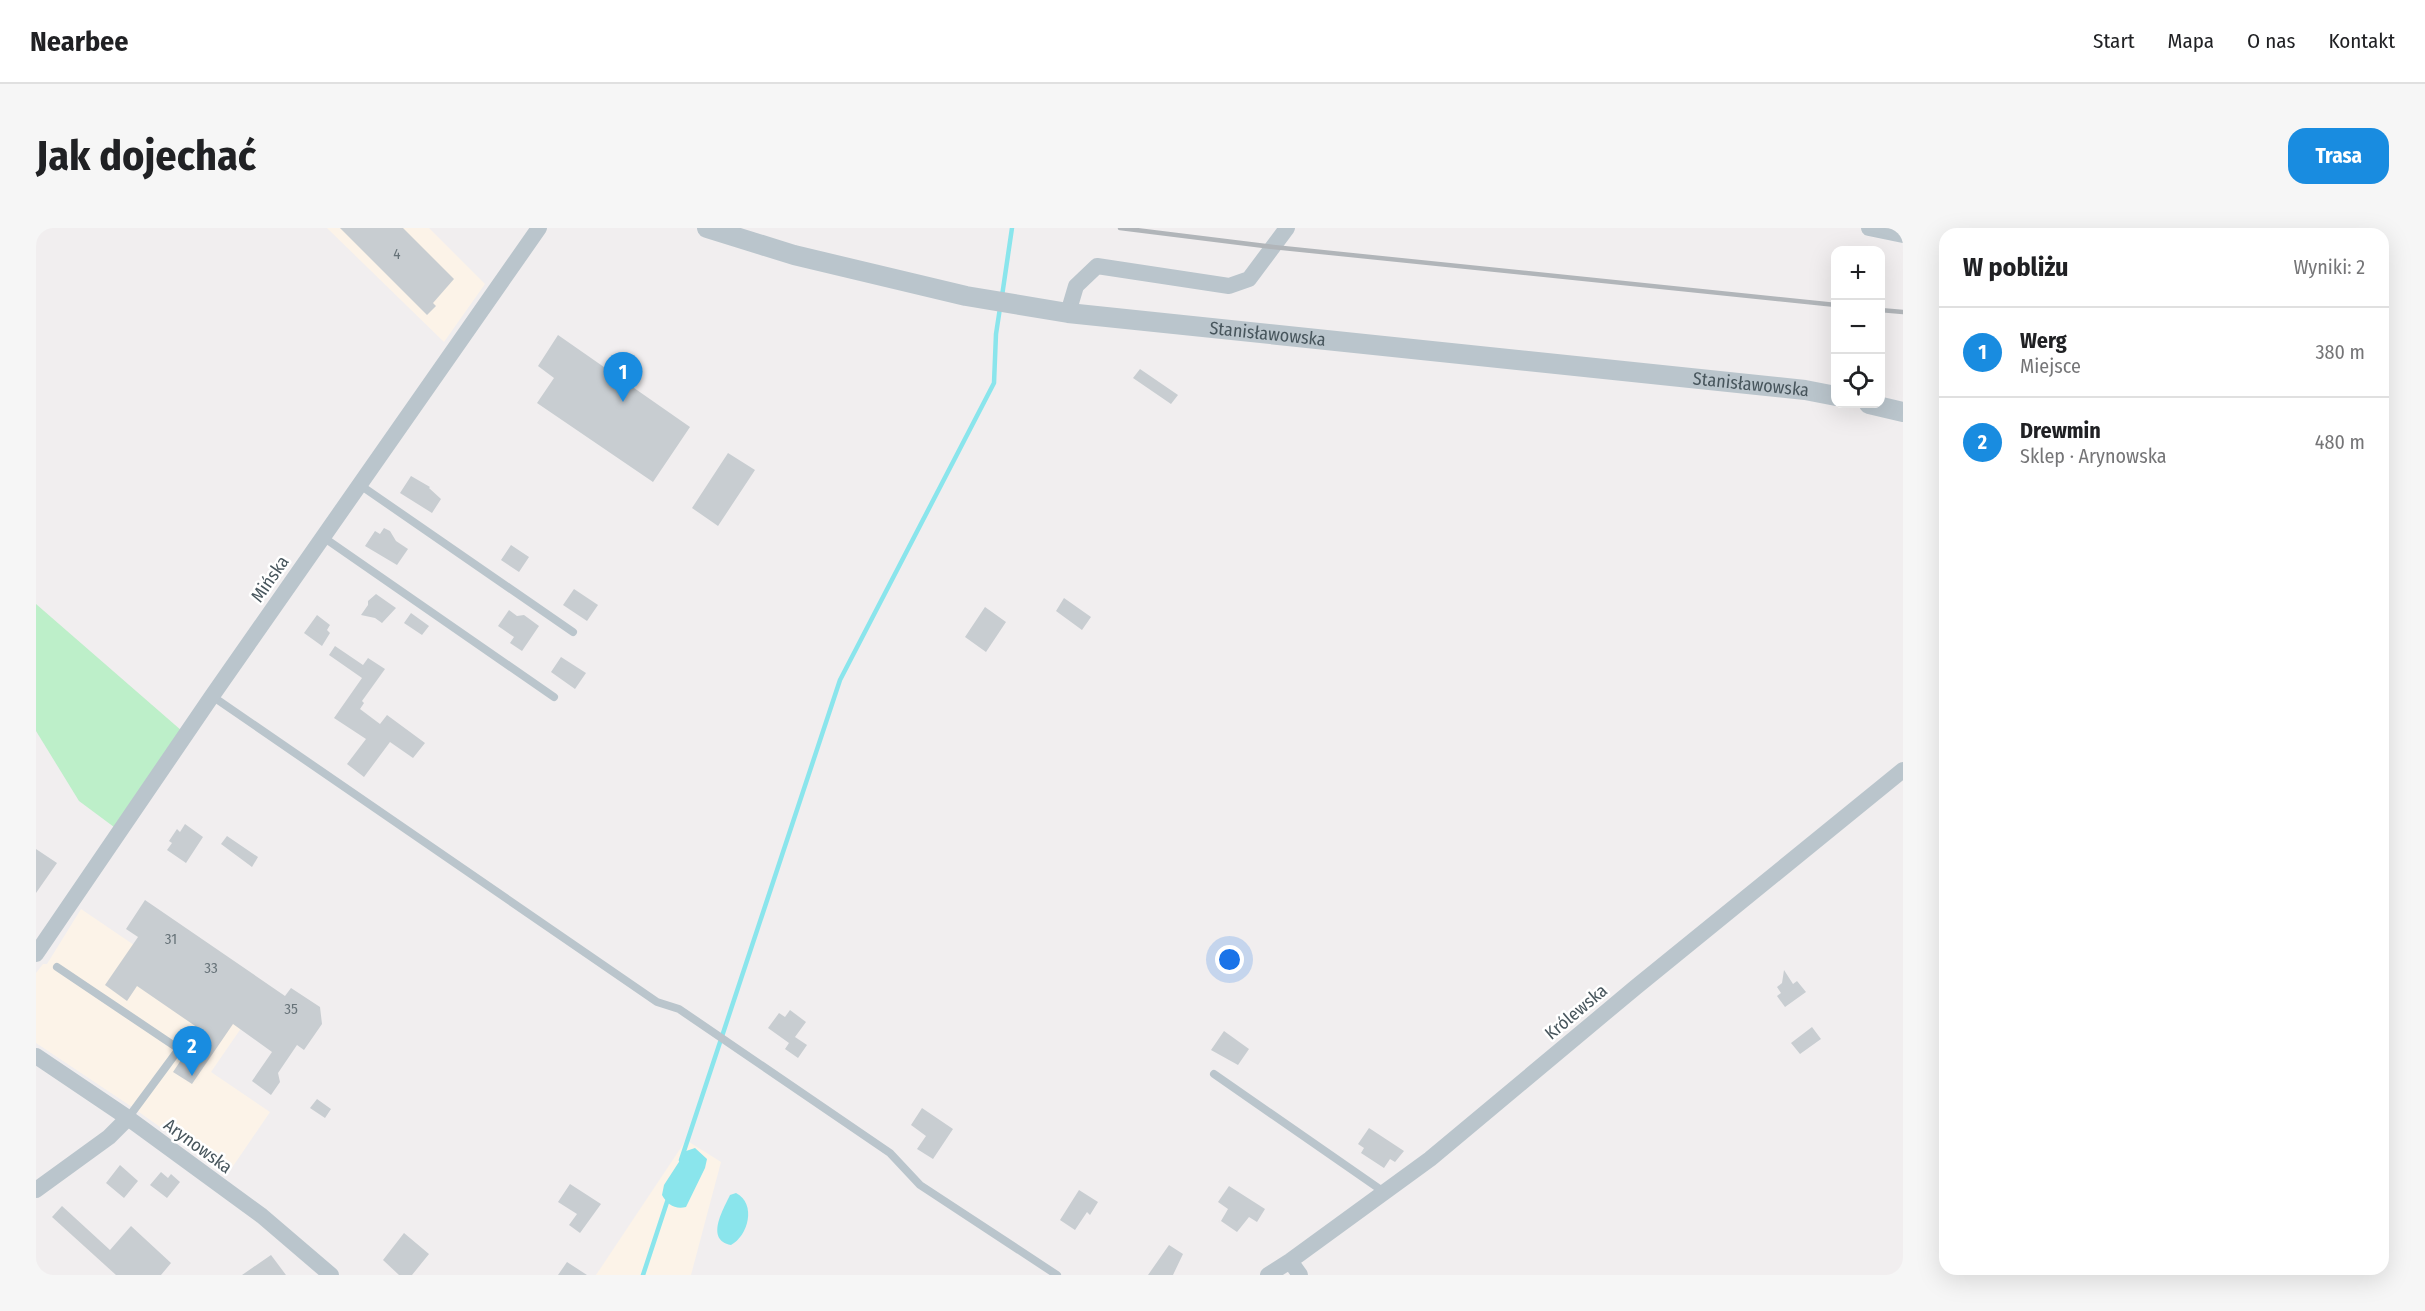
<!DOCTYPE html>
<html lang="pl">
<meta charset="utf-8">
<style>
:root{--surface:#fff;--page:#f6f6f6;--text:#202124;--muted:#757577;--line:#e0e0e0;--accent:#198ce0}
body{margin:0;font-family:"Fira Sans Condensed",sans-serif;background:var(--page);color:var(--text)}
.controls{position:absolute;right:18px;top:18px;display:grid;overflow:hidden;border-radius:12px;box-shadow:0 6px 24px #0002}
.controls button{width:54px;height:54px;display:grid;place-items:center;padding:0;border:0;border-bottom:2px solid var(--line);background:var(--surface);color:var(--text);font:30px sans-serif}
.you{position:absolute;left:1194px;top:732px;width:21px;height:21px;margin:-15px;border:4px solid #fff;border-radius:50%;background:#1a73e8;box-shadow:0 0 0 9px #1a73e833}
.badge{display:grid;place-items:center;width:39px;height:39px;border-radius:50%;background:var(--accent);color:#fff;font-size:20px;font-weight:700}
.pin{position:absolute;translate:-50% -50px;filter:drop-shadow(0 2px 3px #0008)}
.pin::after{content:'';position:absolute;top:32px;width:21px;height:18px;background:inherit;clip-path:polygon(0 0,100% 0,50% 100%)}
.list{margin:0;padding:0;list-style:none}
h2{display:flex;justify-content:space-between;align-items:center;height:78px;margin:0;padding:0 24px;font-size:26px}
h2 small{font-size:20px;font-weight:400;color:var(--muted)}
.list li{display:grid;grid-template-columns:39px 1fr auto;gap:18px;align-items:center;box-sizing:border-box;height:90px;padding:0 24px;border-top:2px solid var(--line)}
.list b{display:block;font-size:22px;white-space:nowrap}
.list p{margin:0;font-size:20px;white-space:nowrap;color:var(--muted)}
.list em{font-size:20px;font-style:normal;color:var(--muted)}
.icon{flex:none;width:33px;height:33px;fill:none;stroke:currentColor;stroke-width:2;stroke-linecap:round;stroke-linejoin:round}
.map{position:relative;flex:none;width:1867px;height:1047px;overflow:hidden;border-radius:18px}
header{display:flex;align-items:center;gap:36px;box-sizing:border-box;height:84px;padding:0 30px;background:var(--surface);border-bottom:2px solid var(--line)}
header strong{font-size:28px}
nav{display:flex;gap:33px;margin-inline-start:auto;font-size:21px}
.intro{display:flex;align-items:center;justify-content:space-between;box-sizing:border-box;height:144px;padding:0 36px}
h1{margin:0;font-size:42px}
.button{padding:15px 27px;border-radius:18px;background:var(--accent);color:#fff;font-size:21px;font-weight:700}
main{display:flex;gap:36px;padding:0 36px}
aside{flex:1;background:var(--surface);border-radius:18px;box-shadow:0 6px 24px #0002}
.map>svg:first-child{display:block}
.commercial{fill:#fcf3e8}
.green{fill:#bdefc9}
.water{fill:#8ae5ec}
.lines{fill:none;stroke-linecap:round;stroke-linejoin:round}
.stream{stroke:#8ae5ec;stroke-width:4.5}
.building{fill:#c8cdd1}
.service{stroke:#bac5cc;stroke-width:8}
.minor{stroke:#bac5cc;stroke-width:16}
.tertiary{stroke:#bac5cc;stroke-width:20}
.rail{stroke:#b1b5b9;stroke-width:4.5}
.labels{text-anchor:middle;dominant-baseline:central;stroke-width:5;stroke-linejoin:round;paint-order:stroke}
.number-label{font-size:15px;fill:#677379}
.street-label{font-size:18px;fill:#47555c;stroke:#fff}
</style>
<header>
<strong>Nearbee</strong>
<nav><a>Start</a><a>Mapa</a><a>O nas</a><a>Kontakt</a></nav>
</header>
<div class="intro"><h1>Jak dojechać</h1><a class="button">Trasa</a></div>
<main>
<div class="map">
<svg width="1867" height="1047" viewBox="0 0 1867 1047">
<rect width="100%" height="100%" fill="#f1eeef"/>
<path class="commercial" d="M291,0H393L449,56L408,114Z
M45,681L210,793L175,844L234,884L191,947L96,879L0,815V745L7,736H11Z
M650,912L685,934L655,1047H560Z"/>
<path class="green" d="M0,376L146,503L78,599L43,573L0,503Z"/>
<path class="water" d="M659,920L671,931L669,940L650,979C639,982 631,976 626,967L628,957L650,923Z
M700,965C721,976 712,1008 695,1017C669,1012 687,982 694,967Z"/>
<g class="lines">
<path class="stream" d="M966,68L976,0
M645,932L804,452L958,155L960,106L964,80
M607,1047L632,971"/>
</g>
<path class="building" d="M304,0H367L418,51L397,75L400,78L391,87Z
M522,107L654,199L617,254L501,175L518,150L502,138Z
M1104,141L1142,167L1135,176L1097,150Z
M692,225L719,242L682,298L656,280Z
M375,248L394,259L393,260L405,271L396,285L364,265Z
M348,300L354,303L360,313L372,321L361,337L329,318L339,303L344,306Z
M475,317L493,329L483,344L465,332Z
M538,361L562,377L551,393L527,377Z
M340,366L360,380L346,395L339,390L325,387L332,377V373Z
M1028,370L1055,389L1046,402L1020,383Z
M949,379L970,394L950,424L929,409Z
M473,382L481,388L488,387L503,398L486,423L474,415L478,409L462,398Z
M375,385L393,398L386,407L368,395Z
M281,387L294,397L291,402L294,405L286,418L268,405Z
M299,418L327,437L332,430L349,441L326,473L328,475L324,481L344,496L351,487L389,515L377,530L354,514L328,549L311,536L330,511L298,490L326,450L293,427Z
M525,429L550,445L539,461L515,444Z
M149,596L167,609L150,635L131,622L136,615L133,613L141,601L144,604Z
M191,608L222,629L216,639L185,616Z
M0,621L21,635L0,665Z
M109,672L249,768L255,760L284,779L286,796L268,822L261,817L242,845L244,854L235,867L216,853L236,824L197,796L156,856L137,844L165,802L101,758L91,773L69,757L102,709L90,701Z
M1748,742L1757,756L1761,753L1770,764L1749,779L1741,768L1745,765L1741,759L1746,755Z
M754,782L770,794L759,809L771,817L762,830L749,821L753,815L732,800L743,785L749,789Z
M1776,799L1785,811L1764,826L1755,815Z
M1188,803L1213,821L1202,837L1175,822Z
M281,871L295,881L289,890L274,880Z
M886,880L917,901L897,931L881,921L890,908L875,897Z
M1333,900L1368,923L1359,934L1354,931L1348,940L1325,925L1328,920L1322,916Z
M84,937L102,953L88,970L70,955Z
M125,944L132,950L135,946L144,954L131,970L114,957Z
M534,956L565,976L544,1005L533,997L541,986L522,974Z
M1193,958L1229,981L1221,994L1213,989L1201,1004L1185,993L1192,981L1182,974Z
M1043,962L1062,974L1054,987L1051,984L1039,1002L1024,992Z
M26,978L74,1022L95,998L135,1035L125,1047H80L16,989Z
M368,1005L393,1026L376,1047H363L347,1032Z
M1133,1017L1147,1026L1137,1047H1112Z
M235,1027L250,1047H206Z
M531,1034L551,1047H522Z"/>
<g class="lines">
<path class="service" d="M324,257L537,404
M287,309L518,469
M176,468L621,774L643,781L854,925L884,957L1021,1047
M21,739L143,821L92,890
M1178,846L1348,964"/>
<path class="minor" d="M1833,0L1867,7
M1032,85L1040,58L1061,38L1193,58L1213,51L1251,0
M0,726L176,468L503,0
M0,828L92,890L226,988L295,1047
M0,962L73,909L92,890
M1254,1033L1264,1047
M1232,1047L1254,1033L1394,931L1600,759L1867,542"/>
<g class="tertiary">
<path id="s1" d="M671,0L758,27L930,68L1032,85L1769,162L1800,168"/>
<path d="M1833,176L1867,184"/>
</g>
<path class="rail" d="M1084,0L1237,19L1800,77
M1844,82L1867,84"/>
</g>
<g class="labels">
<g class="number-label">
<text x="361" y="26">4</text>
<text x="135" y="711">31</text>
<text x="175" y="740">33</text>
<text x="255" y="781">35</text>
</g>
<g class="street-label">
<text stroke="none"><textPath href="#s1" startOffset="572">Stanisławowska</textPath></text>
<text stroke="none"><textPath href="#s1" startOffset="1058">Stanisławowska</textPath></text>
<text transform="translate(234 351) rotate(-55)">Mińska</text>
<text transform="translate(1540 784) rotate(-40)">Królewska</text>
<text transform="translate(162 918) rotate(36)">Arynowska</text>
</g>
</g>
</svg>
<div class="controls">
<button>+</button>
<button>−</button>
<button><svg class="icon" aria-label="locate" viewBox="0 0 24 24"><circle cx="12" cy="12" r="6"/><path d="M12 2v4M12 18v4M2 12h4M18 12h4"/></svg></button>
</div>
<div class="you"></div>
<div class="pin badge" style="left:587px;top:174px">1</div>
<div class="pin badge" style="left:156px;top:848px">2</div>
</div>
<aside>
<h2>W pobliżu<small>Wyniki: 2</small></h2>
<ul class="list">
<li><span class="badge">1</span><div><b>Werg</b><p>Miejsce</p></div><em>380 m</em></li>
<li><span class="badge">2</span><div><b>Drewmin</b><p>Sklep · Arynowska</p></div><em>480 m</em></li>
</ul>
</aside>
</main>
